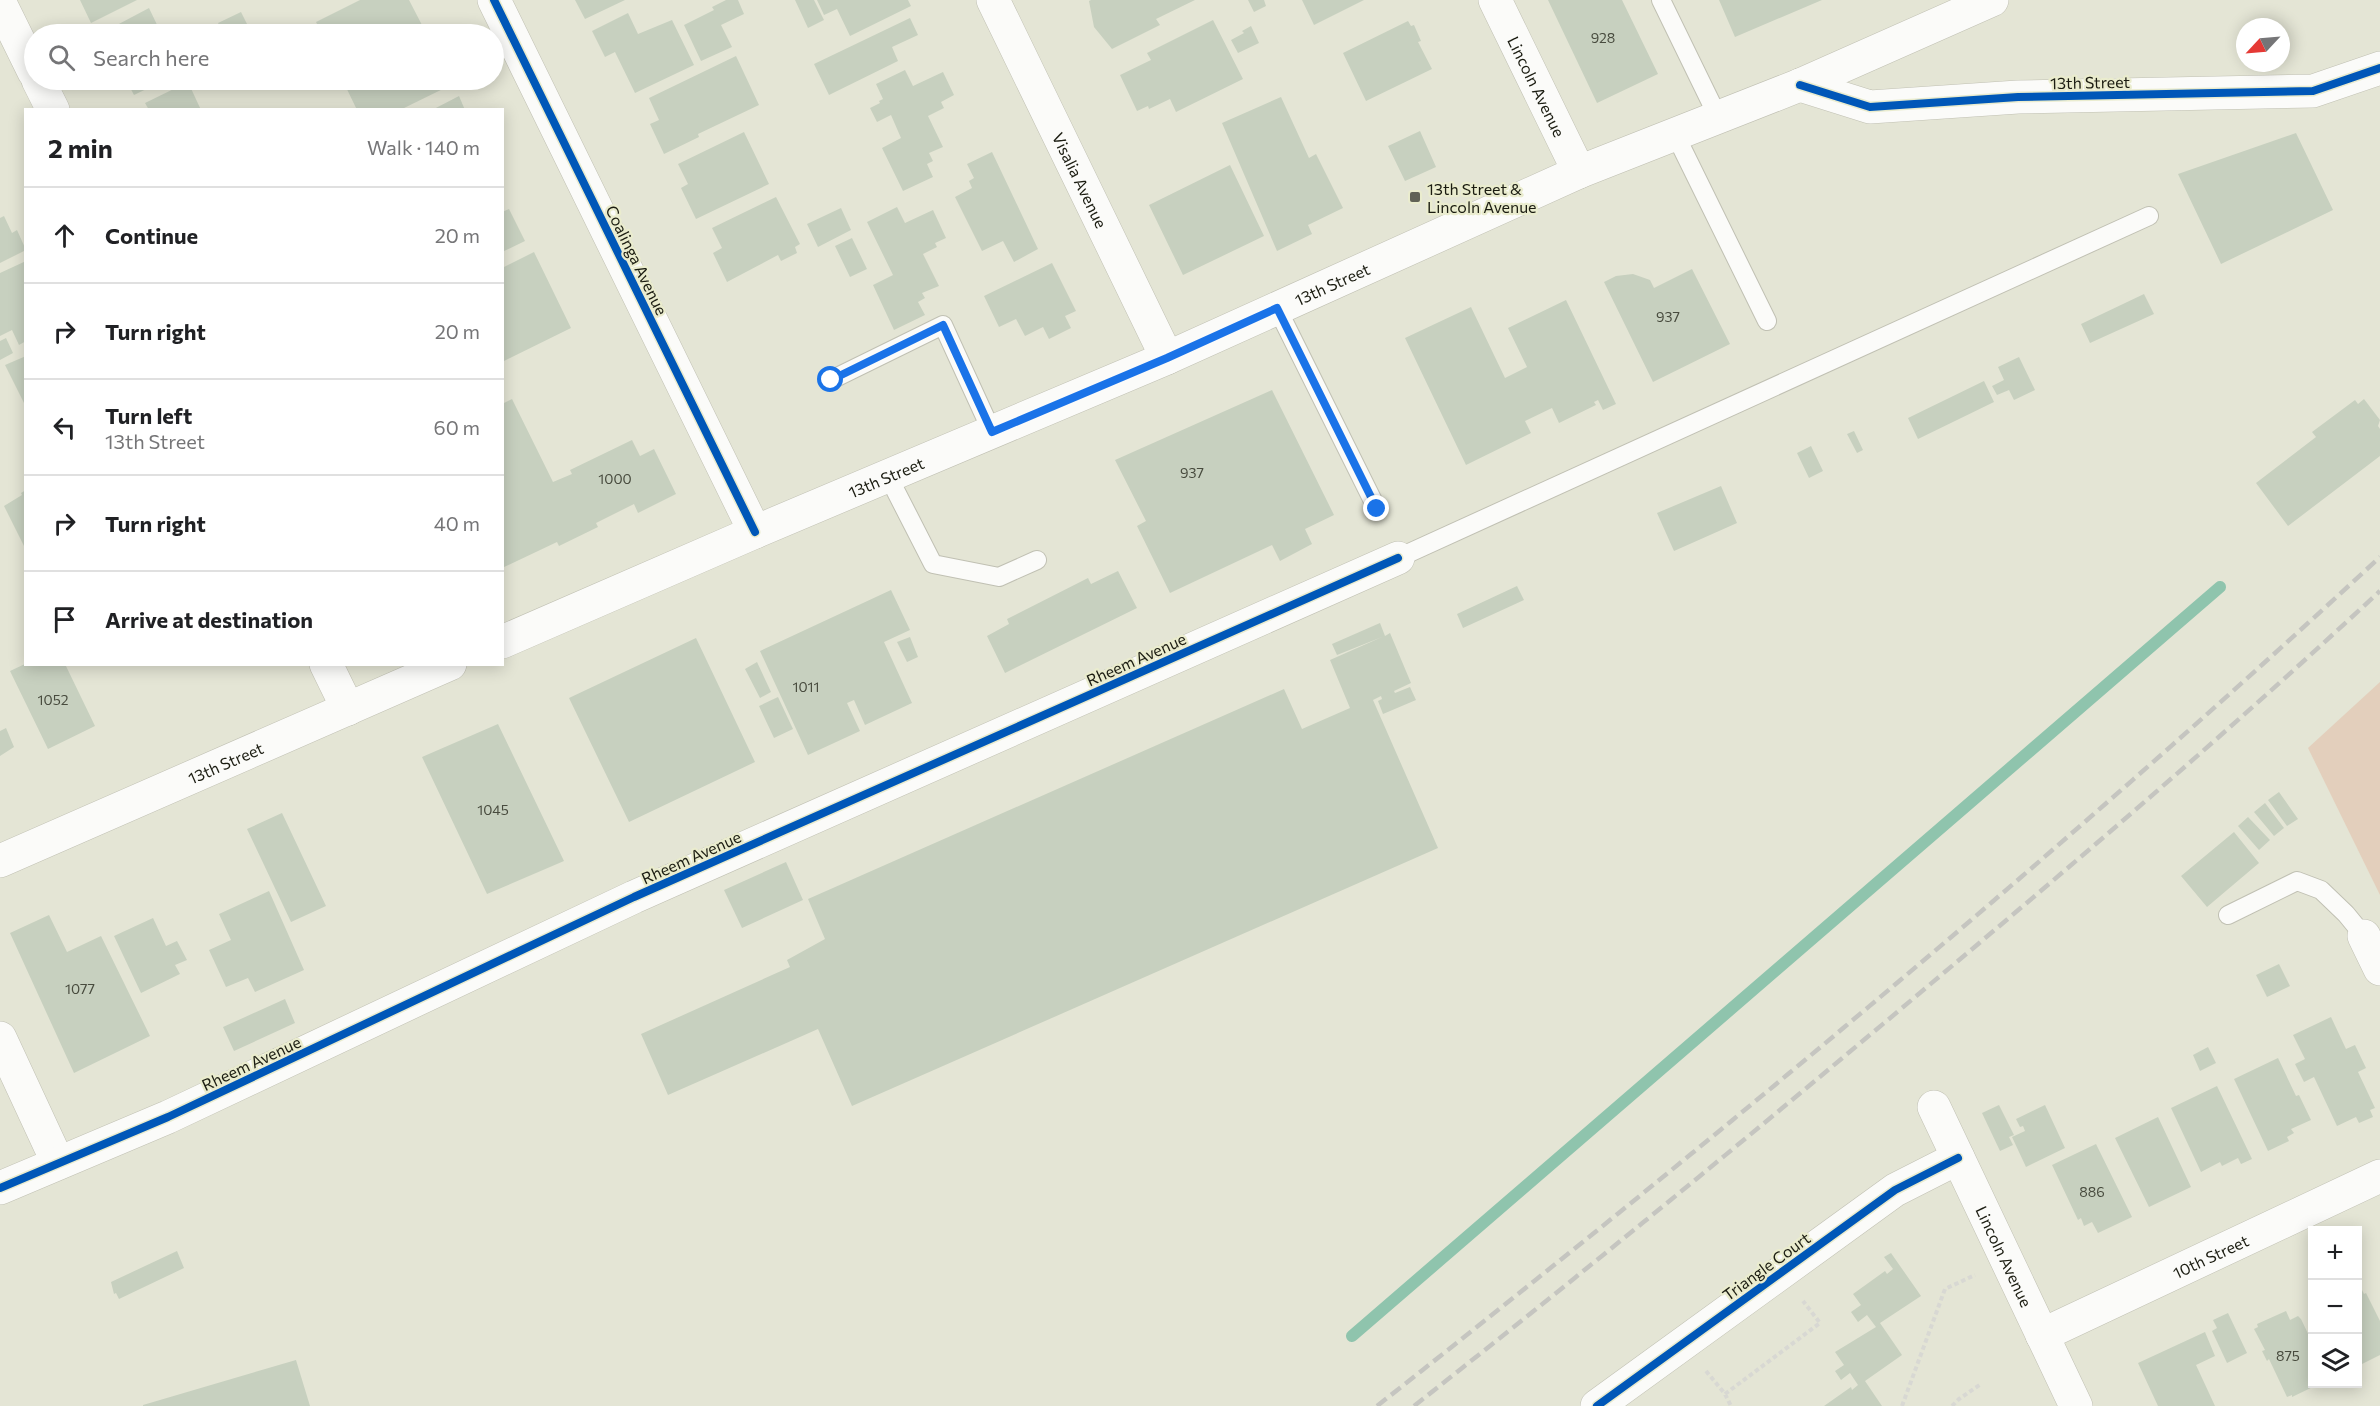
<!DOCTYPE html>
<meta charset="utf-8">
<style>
:root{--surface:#fff;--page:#f6f6f6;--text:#202124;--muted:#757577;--line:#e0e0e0}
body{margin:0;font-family:Commissioner,sans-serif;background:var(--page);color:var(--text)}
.controls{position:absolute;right:18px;bottom:18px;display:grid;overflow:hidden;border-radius:0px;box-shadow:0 3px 15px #0003}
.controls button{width:54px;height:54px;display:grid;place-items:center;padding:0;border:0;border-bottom:2px solid var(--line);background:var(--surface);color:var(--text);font:30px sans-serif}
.compass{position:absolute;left:2236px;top:18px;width:54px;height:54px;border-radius:50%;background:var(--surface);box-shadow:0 3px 15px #0003;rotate:244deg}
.stop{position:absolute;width:18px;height:18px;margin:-14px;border:4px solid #1a73e8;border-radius:50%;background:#fff}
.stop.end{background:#1a73e8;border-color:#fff;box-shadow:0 2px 6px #0008}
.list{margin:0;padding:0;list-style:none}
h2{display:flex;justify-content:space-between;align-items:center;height:78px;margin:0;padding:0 24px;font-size:26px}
h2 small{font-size:20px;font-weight:400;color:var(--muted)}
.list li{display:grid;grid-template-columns:39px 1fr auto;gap:18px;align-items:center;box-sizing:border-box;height:96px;padding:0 24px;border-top:2px solid var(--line)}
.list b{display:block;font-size:22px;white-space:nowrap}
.list p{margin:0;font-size:20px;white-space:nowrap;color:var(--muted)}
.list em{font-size:20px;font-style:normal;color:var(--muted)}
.icon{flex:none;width:33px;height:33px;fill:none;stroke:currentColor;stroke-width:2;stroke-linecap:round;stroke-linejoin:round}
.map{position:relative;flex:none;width:2380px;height:1406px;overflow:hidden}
.search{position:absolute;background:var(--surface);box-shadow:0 3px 15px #0003;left:24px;top:24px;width:480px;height:66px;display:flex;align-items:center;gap:15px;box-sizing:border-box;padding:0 21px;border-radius:33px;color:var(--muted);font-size:22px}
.panel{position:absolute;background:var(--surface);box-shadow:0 3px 15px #0003;left:24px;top:108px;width:480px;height:558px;border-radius:0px}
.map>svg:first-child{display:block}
.green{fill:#e3cfbc}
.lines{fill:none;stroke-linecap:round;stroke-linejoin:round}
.stream{stroke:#8fc4ad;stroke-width:12}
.building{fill:#c7d0bf}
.lane-casing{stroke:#c0c0b3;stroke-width:20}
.street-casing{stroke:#c0c0b3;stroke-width:34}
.secondary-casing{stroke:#c0c0b3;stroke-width:34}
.path{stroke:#d8d8d3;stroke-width:4;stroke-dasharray:4.5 3;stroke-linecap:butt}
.lane{stroke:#fbfbf9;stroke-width:18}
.street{stroke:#fbfbf9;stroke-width:33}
.secondary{stroke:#fbfbf9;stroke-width:33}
.rail{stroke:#c5c5c0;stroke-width:4.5;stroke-dasharray:12 6;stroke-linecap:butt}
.cycleway-casing{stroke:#eaecce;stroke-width:11}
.cycleway{stroke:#0057b8;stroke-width:8}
.route{stroke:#1a73e8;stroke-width:8}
.poi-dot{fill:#616256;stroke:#eaecce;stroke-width:2}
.labels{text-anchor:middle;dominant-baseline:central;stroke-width:4.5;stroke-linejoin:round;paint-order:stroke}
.number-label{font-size:14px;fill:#484b3e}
.street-label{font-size:16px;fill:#1b1c11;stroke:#eaecce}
.poi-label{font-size:16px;fill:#1b1c11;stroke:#eaecce;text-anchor:start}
</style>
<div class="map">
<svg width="2380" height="1406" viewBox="0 0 2380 1406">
<rect width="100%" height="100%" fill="#e4e5d5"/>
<path class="green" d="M2380,682V895L2308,748Z"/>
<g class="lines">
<path class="stream" d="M1352,1336L2220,587"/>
</g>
<path class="building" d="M80,0H137L91,23Z
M360,0H409L423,27L408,34H322L316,22Z
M575,0H625L585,19Z
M726,0H738L744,14L721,25L732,47L701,61L684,25L714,10L712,7Z
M795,0H814L824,20L808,28Z
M817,0H908L911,6L850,36L837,9L824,15Z
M1091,0H1195L1156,19L1160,25L1112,49L1094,27L1089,1Z
M1248,0H1264L1266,6L1254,12Z
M1302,0H1364L1314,25Z
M1548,0H1622L1658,74L1597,103Z
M1719,0H1822L1735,37Z
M149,8L160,31L153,34H100Z
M241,12L252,34H224L218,23Z
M628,13L638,34L672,20L694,65L635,93L615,52L605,57L592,31Z
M910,18L918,35L892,47L898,61L829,95L814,64Z
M1213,20L1243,79L1176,112L1170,99L1149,109L1148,106L1137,111L1120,75L1151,60L1147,53Z
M1408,21L1411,26L1414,25L1421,41L1418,42L1432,69L1366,101L1343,53Z
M1251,26L1259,43L1238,53L1231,40L1244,33L1242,31Z
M736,56L759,105L698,134L699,137L664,154L650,124L659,120L649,98Z
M905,70L913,86L943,72L954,95L941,102L944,108L928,116L943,147L929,153L933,161L927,164L933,177L903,191L882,148L901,138L891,115L877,122L870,108L880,103L879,101L883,99L876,84Z
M126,80H165L134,95Z
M346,80H448L451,85L400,110H357L343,81Z
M188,82L201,110H149L145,103Z
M459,96L465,110H432Z
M1281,97L1309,158L1316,154L1343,208L1308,225L1312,234L1277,251L1222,123Z
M1420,131L1436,167L1405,181L1388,146Z
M744,132L769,184L696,219L681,188L688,184L678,164Z
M2296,133L2333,210L2221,264L2178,174Z
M992,152L1038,249L1014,262L1003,241L982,251L955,197L972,188L969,181L974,178L967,164Z
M1230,165L1264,236L1183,275L1149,205Z
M776,197L800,244L795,247L797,253L781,261L778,255L727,282L713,253L722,248L712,228Z
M897,207L905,223L933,210L946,238L935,243L937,247L923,254L939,286L922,293L925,298L918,302L925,315L894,330L873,285L893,275L867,222Z
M841,208L851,230L818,247L807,224Z
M509,209L525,241L502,252V212Z
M4,216L12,233L17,230L26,250L0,263V218Z
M852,238L867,269L850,277L835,246Z
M534,252L571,328L502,362V268Z
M26,261V341L19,345L12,330L0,336V273Z
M1052,263L1076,311L1065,316L1071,328L1049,339L1043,327L1025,336L1016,319L999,327L984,296Z
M1692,269L1730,344L1653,382L1604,282L1616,276L1633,274L1650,280L1654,288Z
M2144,294L2154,314L2090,343L2081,324Z
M1566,300L1616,404L1603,410L1598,400L1594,402L1596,405L1559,423L1552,408L1525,421L1531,433L1466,465L1405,338L1471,307L1505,378L1527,367L1508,328Z
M6,338L13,353L0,360V341Z
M26,356V407L5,365Z
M2019,357L2035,390L2014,400L2009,390L1997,395L1992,386L2004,380L1998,367Z
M1984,381L1994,402L1918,439L1908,418Z
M1272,390L1334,515L1305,529L1312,544L1280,561L1272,545L1170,593L1137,526L1146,521L1115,460Z
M512,399L553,482L572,474L570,470L632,440L640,456L654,449L676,494L638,513L634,504L596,523L598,527L559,546L557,542L502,568V404Z
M2364,399L2380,420L2378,426L2380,429V456L2288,526L2256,483L2316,437L2312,432L2355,400L2358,404Z
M1854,431L1863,450L1857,453L1847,434Z
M1811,446L1823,471L1809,478L1797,453Z
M1721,486L1737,523L1674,551L1657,513Z
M26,490V550L4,506L22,495L21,493Z
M1118,571L1137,608L1005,673L987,636L1009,624L1007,619L1088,578L1091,584Z
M1517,586L1524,600L1463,628L1457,614Z
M891,590L910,630L884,642L912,703L865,725L854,700L847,703L860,731L808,755L760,651Z
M1380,623L1385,636L1390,633L1411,683L1394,691L1395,693L1410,687L1416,700L1383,714L1378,701L1382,699L1381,696L1373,700L1438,848L852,1106L818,1029L668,1095L641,1034L790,967L787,960L825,939L808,899L1284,689L1302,729L1350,708L1330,660L1382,637L1337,655L1332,644Z
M910,637L918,657L907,662L897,642Z
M696,638L755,762L629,822L569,698Z
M757,662L771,692L760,698L745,669Z
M25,664H65L95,726L48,749L10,671Z
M778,697L793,729L774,738L759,706Z
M498,724L564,861L487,894L422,757Z
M6,728L14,747L0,756V731Z
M2279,792L2298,819L2287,826L2268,800Z
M2265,803L2284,828L2274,836L2254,812Z
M282,813L326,906L291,922L247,829Z
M2248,817L2270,840L2259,850L2238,826Z
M2234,832L2259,863L2207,907L2181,876Z
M786,862L803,900L742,928L724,890Z
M269,891L304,970L255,992L248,978L226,987L209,950L231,940L219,914Z
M49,915L67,952L101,936L150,1036L74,1073L10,933Z
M153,918L166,946L177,941L187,960L175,965L180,974L141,993L114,936Z
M2279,964L2290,986L2267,997L2256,975Z
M285,999L295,1023L234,1051L223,1027Z
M2331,1017L2346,1049L2355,1045L2366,1068L2358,1072L2375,1108L2370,1110L2373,1117L2359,1123L2356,1117L2337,1126L2314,1077L2304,1082L2295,1064L2305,1059L2293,1035Z
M2208,1047L2216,1063L2200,1071L2193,1055Z
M2278,1058L2296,1096L2299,1095L2311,1120L2291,1129L2294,1133L2287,1137L2289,1141L2268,1151L2234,1079Z
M2217,1086L2252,1159L2241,1164L2238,1158L2222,1166L2220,1162L2201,1172L2171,1108Z
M1999,1105L2014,1135L2009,1137L2013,1145L2000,1151L1982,1113Z
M2045,1105L2065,1148L2026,1167L2012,1137L2025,1131L2023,1126L2020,1127L2016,1119Z
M2158,1117L2191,1187L2149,1207L2115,1138Z
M2096,1144L2132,1217L2098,1233L2092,1222L2084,1226L2081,1218L2078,1220L2052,1165Z
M177,1251L184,1268L119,1299L116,1293L114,1294L111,1282Z
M1891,1253L1921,1296L1880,1323L1902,1355L1865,1381L1882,1406H1824L1851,1387L1852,1390L1858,1385L1850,1373L1841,1380L1835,1371L1844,1365L1835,1352L1876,1327L1867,1315L1858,1322L1851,1312L1861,1305L1853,1294L1885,1271L1887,1274L1893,1269L1884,1257Z
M2360,1286L2364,1294L2366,1293L2380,1321V1355L2358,1366V1287Z
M2286,1311L2290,1320L2298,1316L2301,1319L2312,1342V1384H2319L2292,1397V1395L2287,1397L2269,1359L2267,1361L2262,1351L2265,1350L2254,1329L2258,1327L2257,1324Z
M2228,1313L2247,1353L2227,1363L2212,1331L2217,1328L2213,1320Z
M2205,1332L2215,1356L2196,1365L2215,1406H2158L2138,1363Z
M296,1360L310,1406H143V1405Z"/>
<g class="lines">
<defs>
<path id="lane" d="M1661,0L1718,117
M1675,134L1767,321
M1277,308L1377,509
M831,380L943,325L992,432
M888,476L933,564L999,577L1037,560
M1398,558L2149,216
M2228,915L2297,881L2321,890L2346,914L2364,936"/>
<g id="street">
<path d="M494,0L755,532"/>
<path id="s1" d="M993,0L1167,358"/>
<path d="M0,3L34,72"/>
<path d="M38,80L53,110"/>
<path d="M1800,85L1870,107L2018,97L2313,91L2380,68"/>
<path d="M326,664L348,709"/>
<path d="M2364,936L2380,969"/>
<path d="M0,1038L58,1163"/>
<path id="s2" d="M1934,1107L2076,1406"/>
<path d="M0,1188L168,1117L634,897L1398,558"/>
<path id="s3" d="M2042,1335L2380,1176"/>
<path d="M1597,1406L1895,1190L1958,1158"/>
</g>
<g id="secondary">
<path id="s4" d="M1495,0L1579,172"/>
<path id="s5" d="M502,642L755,532L1167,358L1579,172L1800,85L1992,0"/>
<path id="s6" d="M0,861L450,664"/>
</g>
</defs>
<use href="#lane" class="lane-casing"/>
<use href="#street" class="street-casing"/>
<use href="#secondary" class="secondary-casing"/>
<path class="path" d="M1706,1371L1725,1394L1731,1406
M1725,1394L1820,1323L1803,1301
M1902,1406L1945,1289L1975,1275
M1952,1406L1959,1399L1981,1384"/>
<use href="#lane" class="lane"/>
<use href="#street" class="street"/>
<use href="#secondary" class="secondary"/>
<path class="rail" d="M1377,1406C1721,1135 2059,854 2380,557
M1414,1406C1592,1266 1767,1122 1940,976C2089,851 2237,724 2380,591"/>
<defs>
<path id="cycleway" d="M494,0L755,532
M1800,85L1870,107L2018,97L2313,91L2380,68
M0,1188L168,1117L634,897L1398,558
M1597,1406L1895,1190L1958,1158"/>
</defs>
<use href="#cycleway" class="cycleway-casing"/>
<use href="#cycleway" class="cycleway"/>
</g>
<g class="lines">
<path class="route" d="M831,380L943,325L992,432L1167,358L1277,308L1377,509"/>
</g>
<rect class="poi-dot" x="1409" y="191" width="12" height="12" rx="3"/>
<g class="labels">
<g class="number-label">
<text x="1603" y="37">928</text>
<text x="1668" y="316">937</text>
<text x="1192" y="472">937</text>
<text x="615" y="478">1000</text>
<text x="806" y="686">1011</text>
<text x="53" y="699">1052</text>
<text x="493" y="809">1045</text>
<text x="80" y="988">1077</text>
<text x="2092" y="1191">886</text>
<text x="2288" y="1355">875</text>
</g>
<g class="street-label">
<text transform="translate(2090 82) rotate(-1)">13th Street</text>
<text stroke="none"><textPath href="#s4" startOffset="96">Lincoln Avenue</textPath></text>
<text stroke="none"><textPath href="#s1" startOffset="200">Visalia Avenue</textPath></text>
<text transform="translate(637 260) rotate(64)">Coalinga Avenue</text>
<text stroke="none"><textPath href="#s5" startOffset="904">13th Street</textPath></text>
<text stroke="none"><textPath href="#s5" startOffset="418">13th Street</textPath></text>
<text transform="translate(1136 659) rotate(-24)">Rheem Avenue</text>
<text stroke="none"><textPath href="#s6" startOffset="246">13th Street</textPath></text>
<text transform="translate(691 857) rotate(-24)">Rheem Avenue</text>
<text transform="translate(251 1063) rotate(-25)">Rheem Avenue</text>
<text stroke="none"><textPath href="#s3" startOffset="186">10th Street</textPath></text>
<text stroke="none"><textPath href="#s2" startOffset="165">Lincoln Avenue</textPath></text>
<text transform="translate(1766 1266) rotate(-36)">Triangle Court</text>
</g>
<g class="poi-label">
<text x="1427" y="188">13th Street &amp;<tspan x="1427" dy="18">Lincoln Avenue</tspan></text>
</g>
</g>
</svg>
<div class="controls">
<button>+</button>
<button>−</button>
<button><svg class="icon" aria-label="layers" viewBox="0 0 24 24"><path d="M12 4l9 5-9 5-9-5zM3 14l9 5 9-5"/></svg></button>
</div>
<svg class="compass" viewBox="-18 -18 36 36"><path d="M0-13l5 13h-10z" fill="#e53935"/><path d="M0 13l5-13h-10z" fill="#757577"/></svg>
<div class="stop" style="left:831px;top:380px"></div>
<div class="stop end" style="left:1377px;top:509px"></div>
<div class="search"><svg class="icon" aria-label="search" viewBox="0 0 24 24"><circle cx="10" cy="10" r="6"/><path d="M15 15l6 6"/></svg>Search here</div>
<section class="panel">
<h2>2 min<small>Walk · 140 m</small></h2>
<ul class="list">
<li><svg class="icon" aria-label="ahead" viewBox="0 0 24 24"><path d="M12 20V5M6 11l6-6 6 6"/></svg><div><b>Continue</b></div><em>20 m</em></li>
<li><svg class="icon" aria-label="right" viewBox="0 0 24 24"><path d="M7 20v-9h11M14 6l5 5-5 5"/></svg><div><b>Turn right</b></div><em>20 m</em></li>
<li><svg class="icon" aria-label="left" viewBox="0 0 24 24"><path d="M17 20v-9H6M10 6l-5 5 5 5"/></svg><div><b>Turn left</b><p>13th Street</p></div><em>60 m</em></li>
<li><svg class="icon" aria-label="right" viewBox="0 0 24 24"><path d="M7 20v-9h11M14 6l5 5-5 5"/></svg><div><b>Turn right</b></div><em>40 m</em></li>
<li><svg class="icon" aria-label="arrive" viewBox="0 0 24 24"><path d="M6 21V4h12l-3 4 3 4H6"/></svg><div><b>Arrive at destination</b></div></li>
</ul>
</section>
</div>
